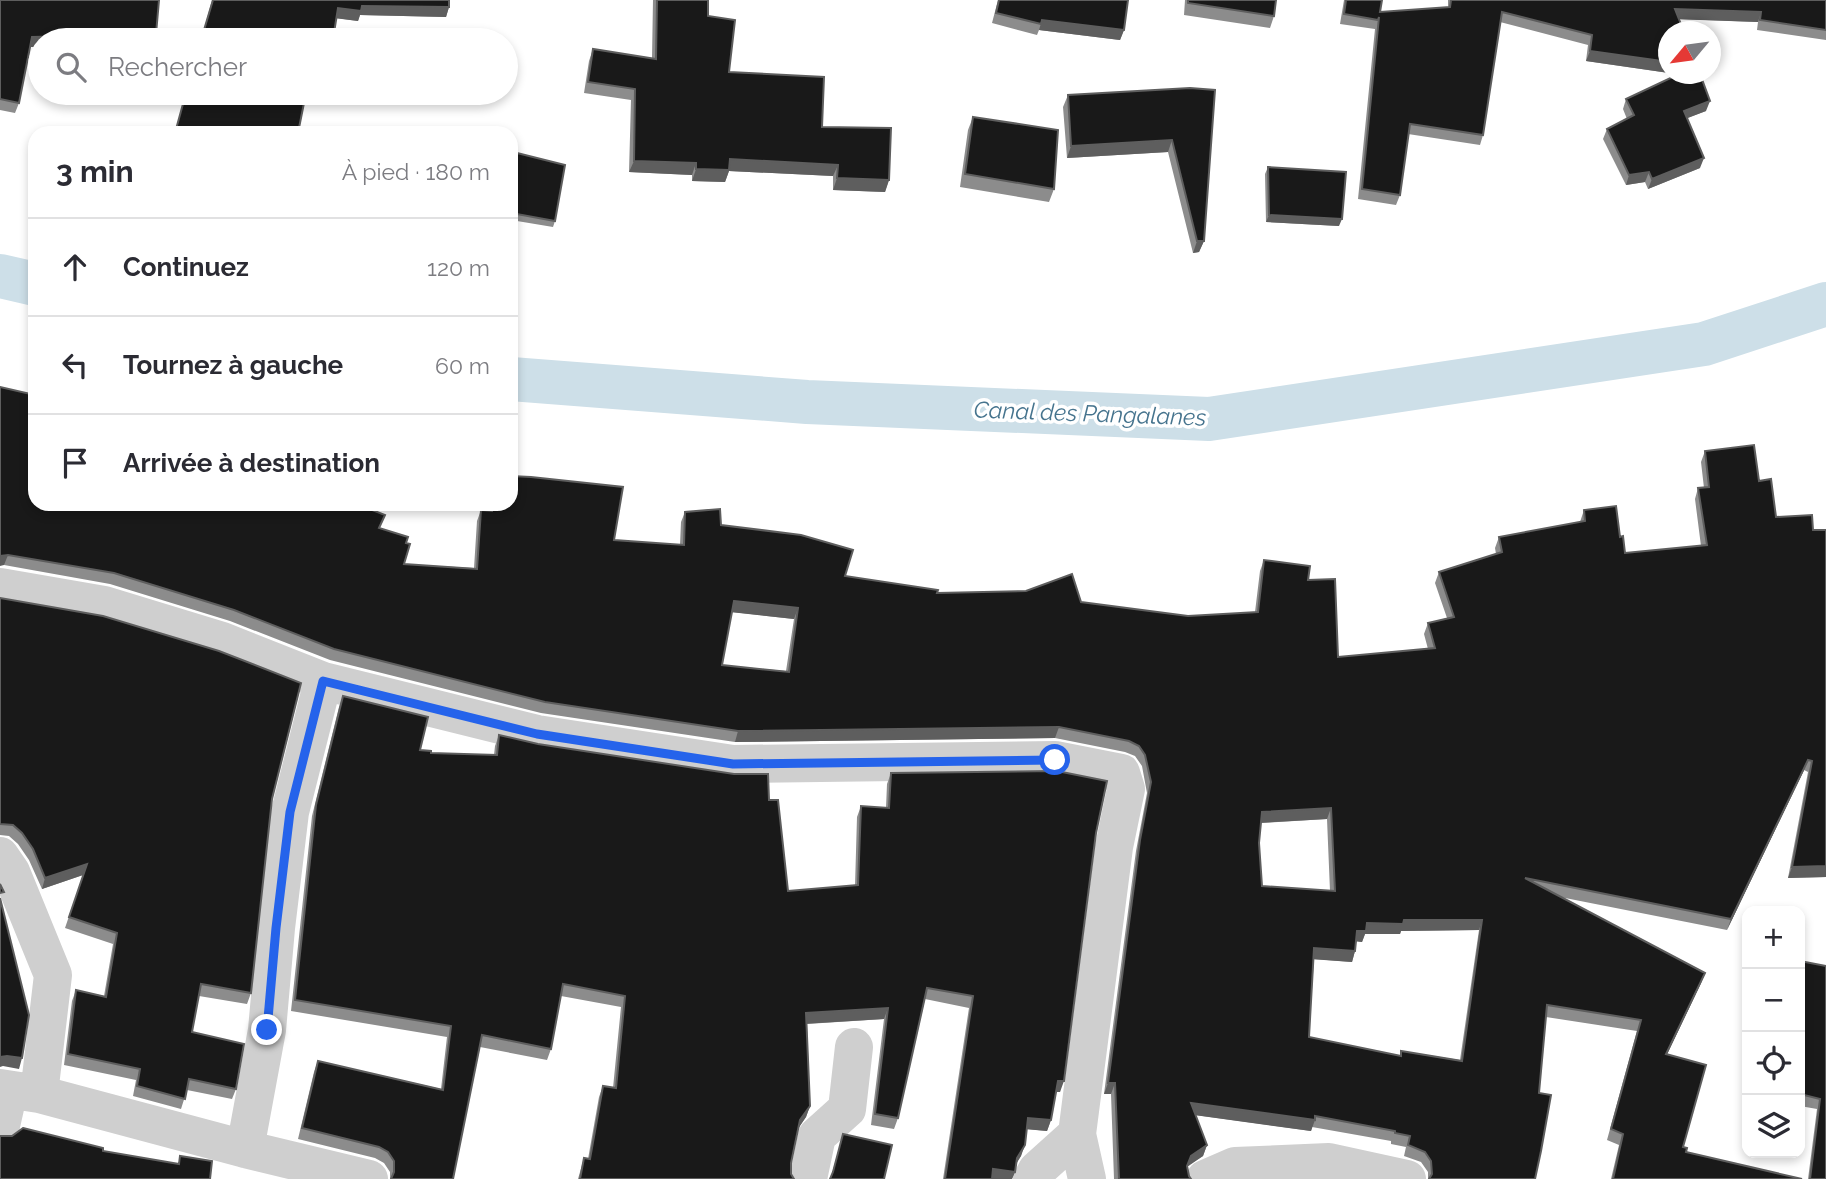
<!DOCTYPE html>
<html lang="fr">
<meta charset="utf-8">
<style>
:root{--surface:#fff;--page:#f2f2f3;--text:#2b2b33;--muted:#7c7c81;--line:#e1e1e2}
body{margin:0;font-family:Raleway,sans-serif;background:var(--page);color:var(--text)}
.controls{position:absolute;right:21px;bottom:21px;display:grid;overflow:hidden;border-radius:14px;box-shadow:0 4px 10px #0003}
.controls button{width:63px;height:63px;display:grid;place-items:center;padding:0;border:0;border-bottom:2px solid var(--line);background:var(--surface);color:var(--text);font:35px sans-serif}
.compass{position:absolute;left:1658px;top:21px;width:63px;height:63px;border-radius:50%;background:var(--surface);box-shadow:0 4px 10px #0003;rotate:241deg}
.stop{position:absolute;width:21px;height:21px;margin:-16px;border:5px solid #2563eb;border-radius:50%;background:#fff}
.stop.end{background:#2563eb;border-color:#fff;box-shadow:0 2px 7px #0008}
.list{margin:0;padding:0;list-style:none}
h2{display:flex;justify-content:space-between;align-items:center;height:91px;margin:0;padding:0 28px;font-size:30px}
h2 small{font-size:23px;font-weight:400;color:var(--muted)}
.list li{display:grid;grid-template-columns:46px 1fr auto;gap:21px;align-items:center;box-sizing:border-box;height:98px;padding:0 28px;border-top:2px solid var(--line)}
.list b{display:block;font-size:26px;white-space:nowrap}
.list em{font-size:23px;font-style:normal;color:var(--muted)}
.icon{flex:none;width:38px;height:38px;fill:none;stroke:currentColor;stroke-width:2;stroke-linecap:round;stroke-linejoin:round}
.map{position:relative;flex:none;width:1826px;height:1179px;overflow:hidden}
.search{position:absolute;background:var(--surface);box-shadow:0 4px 10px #0003;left:28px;top:28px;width:490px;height:77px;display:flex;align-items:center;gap:18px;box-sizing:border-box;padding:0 24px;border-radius:38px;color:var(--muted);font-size:26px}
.panel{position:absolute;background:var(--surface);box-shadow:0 4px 10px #0003;left:28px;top:126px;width:490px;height:385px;border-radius:21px}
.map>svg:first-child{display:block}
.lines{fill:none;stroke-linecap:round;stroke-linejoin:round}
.canal{stroke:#cddfe8;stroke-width:44}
.minor{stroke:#cfcfcf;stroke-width:38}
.wall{fill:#8c8c8c;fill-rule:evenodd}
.shaded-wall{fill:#5e5e5e}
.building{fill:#191919;stroke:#5e5e5e;stroke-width:2;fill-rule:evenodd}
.route{stroke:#2563eb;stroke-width:9}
.labels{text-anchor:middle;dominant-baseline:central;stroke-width:7;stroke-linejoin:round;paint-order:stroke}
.water-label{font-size:23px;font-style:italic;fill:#46748e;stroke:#fff}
</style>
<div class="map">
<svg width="1826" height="1179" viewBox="0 0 1826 1179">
<rect width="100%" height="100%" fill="#fff"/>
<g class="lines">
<path class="canal" d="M0,276L35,284
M511,379L807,402L1209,419L1704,344L1826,304"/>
<path class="minor" d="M0,587L104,605L222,641L323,681L537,734L733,764L1055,760L1121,773L1126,789L1114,847L1077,1134L1037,1170L1032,1179
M0,856L11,872L53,975L39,1094
M0,1088L39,1094L245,1149L369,1179
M0,1130L9,1090
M1077,1134L1087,1179
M245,1149L267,1030L276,928L290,812L323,681
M808,1179L817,1136L847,1109L854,1047
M1205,1179L1235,1166L1329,1162L1407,1179"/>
</g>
<path class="wall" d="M0,0L30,47L19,103L15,113L0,110Z
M212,0H449V7L446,17L360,15L358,21L336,18L333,40H201Z
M653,0H708V16L729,72L822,127L889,180L885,192L833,190V176L729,171L725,182L692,181V175L629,172L631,100L584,93L589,61L593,49L652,58Z
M998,0H1128L1124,30L1120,40L1039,30L1037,35L992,23Z
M1185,0H1276L1274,16L1270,28L1184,15Z
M1344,0H1382L1380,12L1448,7V0H1826V40L1757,30L1758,22L1679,19L1669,32V73L1586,61L1588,45L1500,22L1483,135L1480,145L1408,134L1400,195L1396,205L1358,199L1375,29L1340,24Z
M1678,74H1700L1706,111L1687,118L1700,168L1648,189L1645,182L1626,185L1603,139L1607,129L1627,119L1623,109L1626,99Z
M1190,88L1204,241L1199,252L1193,253L1168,152L1067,158L1063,107L1068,95Z
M973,117L1054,189L1049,202L960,187L968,130Z
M517,153L555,221L553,227L511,220V187L515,160Z
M1268,167L1339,226L1266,222L1265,174Z
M0,387L380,529L404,564L474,568L477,521L481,510L488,511L489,504H511L614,540L680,545L681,522L685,512L845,576L937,593L1081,602L1188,616L1255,612L1260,571L1264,560L1308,580L1338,657L1428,649L1424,634L1428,623L1447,618L1435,583L1439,572L1496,554L1495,548L1499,537L1580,522L1584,510L1620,537L1625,553L1701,546L1695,499L1698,488H1704L1701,462L1705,451L1759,481L1776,517L1813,530H1826V877L1788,878L1808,772L1804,770L1727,930L1560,897L1705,973L1701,983L1667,1054L1683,1147L1686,1152L1802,1179H1611L1619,1145L1607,1140L1637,1031L1546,1017L1539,1093L1535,1179H1428V1172L1421,1162L1404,1156L1406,1147L1391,1144V1141L1312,1127L1311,1131L1195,1115L1207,1145L1203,1156L1187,1166L1189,1176L1191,1179H1114L1111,1094H1104L1136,851L1147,793L1142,766L1135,756L1125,752L1055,738L735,742L541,713L330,660L230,621L110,584L4,565ZM732,612L794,619L786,671L722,665ZM1327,819L1330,891L1262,886L1259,843L1261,823ZM1479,930L1460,1060L1401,1051L1400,1056L1309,1037L1314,959L1352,962L1355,951L1356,941L1362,942L1365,934H1400L1401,931Z
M0,598L272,799L251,993L247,1004L199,996L192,1032L236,1089L232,1099L187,1090L181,1109L133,1096L136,1080L64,1065L72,1001L76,990L104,996L113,944L65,928L83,875L42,889L29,860L18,844L9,836L0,835Z
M343,696L420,750L431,753L494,755L495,746L499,735L769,800L788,891L855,886L857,817L861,806L886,808L887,784L891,773L1096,833L1060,1092H1056L1051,1120L1047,1131L1027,1129L1021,1156L1016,1163L1015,1172L1012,1179H943L969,1008L925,999L898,1118L894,1129L871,1125L884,1019L807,1024L810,1106L806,1117L798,1128L791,1163V1174L794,1179H578L584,1158L588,1159L599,1097L603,1086L613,1088L621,1007L561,996L551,1049L547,1060L480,1047L453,1179H390V1172L384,1163L375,1158L298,1139L314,1072L318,1061L441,1089L447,1037L291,1011L312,816L339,707Z
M1800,961L1826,966V1179H1808L1817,1109L1800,1106Z
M843,1134L884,1179L831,1177Z"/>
<path class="shaded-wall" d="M362,6L449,7L446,17L360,15L358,21L334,18L338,8Z
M1675,9L1761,12L1758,22L1671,19Z
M1042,20L1124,30L1120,40L1039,30Z
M156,34L153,40H40V47H28L32,37Z
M1590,51L1669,62V73L1586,61Z
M1710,101L1706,111L1680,121L1684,111Z
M1172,140L1168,152L1067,158L1071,146Z
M1704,158L1700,168L1648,189L1652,179Z
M730,159L838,165L833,176L729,171L725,182L692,181L696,169Z
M634,161L696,163L692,175L629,172Z
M1649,172L1645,182L1626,185L1629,175Z
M837,178L889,180L885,192L833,190Z
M1269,215L1342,219L1339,226L1266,222Z
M1197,241H1204L1199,252L1193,253Z
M8,555L4,565L0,566V556Z
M734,601L798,608L794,619L730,612Z
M1059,727L1055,738L735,742L738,731Z
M1808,760L1804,770L1727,930L1731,919Z
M1331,808L1327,819L1258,823L1262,812Z
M87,864L83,875L42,889L45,878Z
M1826,866V877L1788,878L1792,867Z
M1404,920H1482L1479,930L1401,931L1400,934H1365L1362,942L1353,941L1357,931L1367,923Z
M1314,948L1355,951L1352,962L1310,959Z
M1705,973L1701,983L1662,1065L1666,1054Z
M888,1008L884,1019L802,1024L806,1013Z
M7,1056L22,1058L19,1069L3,1066L0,1067V1057Z
M1058,1081H1064L1060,1092H1054Z
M1108,1083H1115L1111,1094H1104Z
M1191,1103L1315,1120L1311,1131L1187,1114Z
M810,1106L806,1117L796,1132L800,1120Z
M1028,1118L1051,1120L1047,1131L1024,1129Z
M1025,1145L1021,1156L1013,1169L1017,1158Z
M1207,1145L1203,1156L1187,1167L1191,1156Z
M993,1169L1015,1172L1012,1179H990Z"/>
<path class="building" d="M0,0H159L156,34L32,37L19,103L0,99Z
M213,0H449V7L362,6L361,11L338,8L333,39L322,38L321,40H201Z
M657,0H708V16L735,20L729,72L824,77L822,127L891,128L889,180L837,178L838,165L730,159L729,170L696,169V163L634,161L635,89L588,82L593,49L656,59Z
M999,0H1128L1124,30L1042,20L1041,24L996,13Z
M1188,0H1276L1274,16L1188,3Z
M1346,0H1382L1380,12L1450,7L1451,0H1826V30L1760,20L1761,12L1675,9L1684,32H1669V62L1590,51L1592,35L1502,12L1483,135L1410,124L1400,195L1362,189L1379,17L1378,20L1344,14Z
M1679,74H1700L1710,101L1684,111L1704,158L1652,179L1649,172L1629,175L1607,129L1634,115L1626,99Z
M1190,88L1215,90L1204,241H1197L1172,140L1071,146L1068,95Z
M186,93H306L298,133H175Z
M973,117L1058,130L1054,189L965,174Z
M517,153L565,165L555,221L511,213V198Z
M1268,167L1346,172L1342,219L1269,215Z
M0,387L35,395V504H357L385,515L379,528L408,537L406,543L410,544L404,564L477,569L481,510L492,511V504H511V476L531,477L623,487L614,540L684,545L685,512L720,509L721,525L801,535L853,550L845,576L938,590L937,593L1026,591L1072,574L1081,602L1188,616L1258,612L1264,560L1310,566L1308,580L1335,579L1338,657L1435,648L1428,623L1454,617L1439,572L1502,552L1499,537L1585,521L1584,510L1616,506L1620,537L1623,536L1625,553L1707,545L1698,488L1709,487L1705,451L1754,445L1759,481L1771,479L1776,517L1812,515L1813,530H1826V866L1792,867L1812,761L1808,760L1731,919L1525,878L1705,973L1666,1054L1706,1065L1683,1147L1687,1148L1686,1152L1802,1179H1613L1623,1134L1611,1129L1641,1020L1547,1005L1539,1093L1551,1095L1541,1151L1535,1179H1429L1432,1174L1431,1161L1425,1152L1408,1145L1410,1136L1395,1133V1131L1315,1116V1120L1191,1103L1207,1145L1191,1156L1187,1166L1189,1176L1191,1179H1119L1115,1083H1108L1140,840L1151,782L1145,755L1139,746L1129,741L1059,727L738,731L545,702L334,649L234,610L114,573L8,555L0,556ZM734,601L798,608L789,672L722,665ZM1331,808L1335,891L1262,886L1259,843L1262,812ZM1404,920H1482L1462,1061L1401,1051V1056L1309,1037L1314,948L1355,951L1357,931H1366L1367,923L1403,924Z
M0,598L103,616L219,651L301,683L272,799L251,993L201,984L192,1032L244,1044L236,1089L189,1079L185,1099L137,1086L140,1069L68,1054L76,990L106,997L117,933L69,917L87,864L45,878L33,849L22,833L13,825L0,824Z
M343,696L428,717L420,750L431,751V753L497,755L499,735L538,744L734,774H768L769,800H778L788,891L858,885L861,806L889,808L891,773L1057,771L1107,781L1096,833L1064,1081H1058L1051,1120L1028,1118L1025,1145L1017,1158L1015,1172L993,1169L992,1179H945L973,996L927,988L898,1118L875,1114L888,1008L806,1013L810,1106L800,1120L791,1163V1174L794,1179H580L584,1158L590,1159L603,1086L616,1088L625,996L563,984L551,1049L482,1035L453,1179H391L394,1172V1161L388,1152L379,1147L302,1128L318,1061L443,1090L451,1026L295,1000L316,805Z
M0,884L4,892L0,893Z
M0,898L29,1015L22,1058L7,1056L0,1057Z
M1800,961L1826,966V1179H1810L1820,1099L1800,1094Z
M23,1128L103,1148V1151L179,1164L180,1156L212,1161L210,1179H0V1136H12Z
M843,1134L892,1145L884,1179H830L833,1172Z"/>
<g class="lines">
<path class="route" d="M267,1030L276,928L290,812L323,681L537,734L733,764L1055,760"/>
</g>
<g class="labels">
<g class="water-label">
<text transform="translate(1090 413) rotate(2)">Canal des Pangalanes</text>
</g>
</g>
</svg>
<div class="controls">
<button>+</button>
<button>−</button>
<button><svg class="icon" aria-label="locate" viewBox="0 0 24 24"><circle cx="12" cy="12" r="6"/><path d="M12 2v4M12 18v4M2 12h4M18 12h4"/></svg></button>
<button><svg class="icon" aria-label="layers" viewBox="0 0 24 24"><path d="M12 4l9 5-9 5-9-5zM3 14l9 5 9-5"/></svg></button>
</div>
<svg class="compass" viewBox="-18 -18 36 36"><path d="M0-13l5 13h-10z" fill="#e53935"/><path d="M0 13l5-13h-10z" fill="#7c7c81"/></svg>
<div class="stop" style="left:1055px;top:760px"></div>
<div class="stop end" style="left:267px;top:1030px"></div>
<div class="search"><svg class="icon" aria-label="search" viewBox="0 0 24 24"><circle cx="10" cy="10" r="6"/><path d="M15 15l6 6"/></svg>Rechercher</div>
<section class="panel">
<h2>3 min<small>À pied · 180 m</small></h2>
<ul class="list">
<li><svg class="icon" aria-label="ahead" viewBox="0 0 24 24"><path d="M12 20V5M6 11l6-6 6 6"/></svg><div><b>Continuez</b></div><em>120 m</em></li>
<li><svg class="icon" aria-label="left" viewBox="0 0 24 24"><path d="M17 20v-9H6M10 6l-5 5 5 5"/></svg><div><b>Tournez à gauche</b></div><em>60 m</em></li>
<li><svg class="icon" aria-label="arrive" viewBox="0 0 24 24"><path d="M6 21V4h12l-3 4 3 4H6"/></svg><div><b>Arrivée à destination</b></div></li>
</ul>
</section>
</div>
